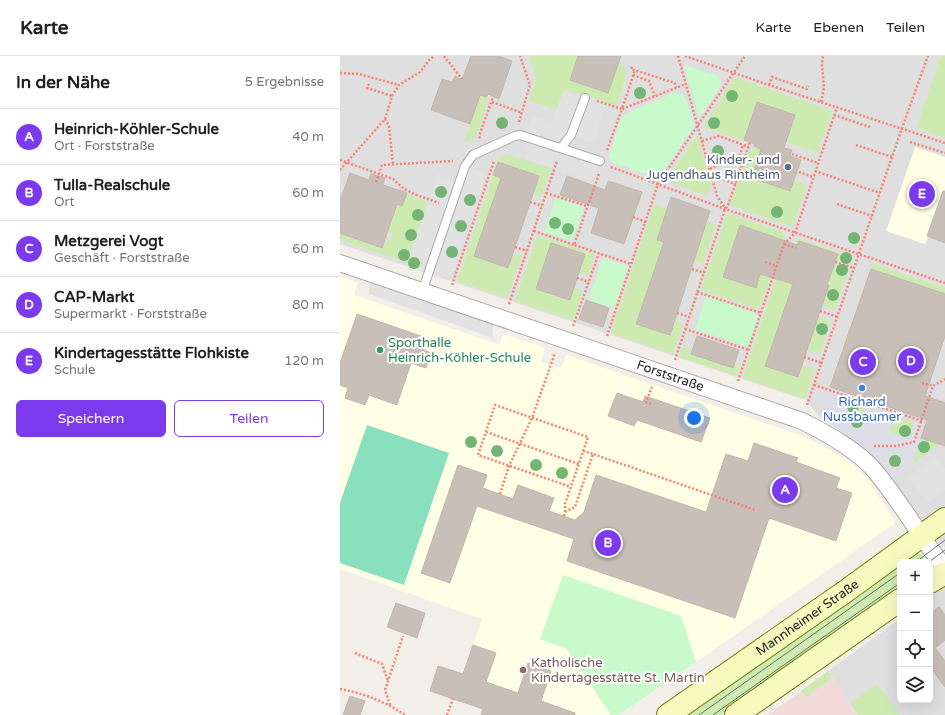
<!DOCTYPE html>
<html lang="de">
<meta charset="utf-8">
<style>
:root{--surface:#fff;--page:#f6f6f6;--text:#202124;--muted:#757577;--line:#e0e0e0;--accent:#7c3aed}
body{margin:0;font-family:"Varela Round",sans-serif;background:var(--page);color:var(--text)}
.controls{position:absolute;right:12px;bottom:12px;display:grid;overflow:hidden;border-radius:6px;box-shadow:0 4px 16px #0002}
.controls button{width:36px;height:36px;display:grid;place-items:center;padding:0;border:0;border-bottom:1px solid var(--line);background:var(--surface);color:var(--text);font:20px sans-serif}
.you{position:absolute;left:354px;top:362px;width:14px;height:14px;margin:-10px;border:3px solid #fff;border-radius:50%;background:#1a73e8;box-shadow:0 0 0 6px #1a73e833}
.badge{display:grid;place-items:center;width:26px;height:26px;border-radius:50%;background:var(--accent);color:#fff;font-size:13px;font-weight:700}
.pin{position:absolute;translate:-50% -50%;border:2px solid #fff;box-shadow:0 1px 4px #0006}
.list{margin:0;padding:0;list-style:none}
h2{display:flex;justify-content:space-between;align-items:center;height:52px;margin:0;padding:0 16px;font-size:17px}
h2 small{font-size:13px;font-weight:400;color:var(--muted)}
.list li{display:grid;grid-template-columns:26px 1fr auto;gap:12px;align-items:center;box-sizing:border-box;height:56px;padding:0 16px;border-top:1px solid var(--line)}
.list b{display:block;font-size:15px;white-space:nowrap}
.list p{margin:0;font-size:13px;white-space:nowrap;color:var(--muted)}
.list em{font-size:13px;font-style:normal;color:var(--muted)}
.actions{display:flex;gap:8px;padding:12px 16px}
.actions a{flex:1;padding:9px 0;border:1px solid var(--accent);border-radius:6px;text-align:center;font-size:14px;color:var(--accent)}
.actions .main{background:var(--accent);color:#fff}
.icon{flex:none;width:22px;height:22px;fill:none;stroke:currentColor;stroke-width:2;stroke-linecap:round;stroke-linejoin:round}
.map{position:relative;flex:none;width:605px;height:659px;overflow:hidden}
header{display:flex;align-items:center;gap:24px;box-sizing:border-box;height:56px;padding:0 20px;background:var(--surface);border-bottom:1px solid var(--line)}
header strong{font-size:19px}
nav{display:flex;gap:22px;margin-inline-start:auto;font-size:14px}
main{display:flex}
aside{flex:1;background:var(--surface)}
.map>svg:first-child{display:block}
.residential{fill:#e0dfdf}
.commercial{fill:#f2dad9}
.education{fill:#ffffe5}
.grass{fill:#cdebb0}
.park{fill:#c8facc}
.pitch{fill:#88e0be}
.parking{fill:#e2e2e2}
.plaza{fill:#dddde8;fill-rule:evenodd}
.building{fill:#c7bfb8;stroke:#c4b6ab}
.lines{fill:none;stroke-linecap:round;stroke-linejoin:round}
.lane-casing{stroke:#a9a9a9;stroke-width:10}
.street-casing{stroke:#a9a9a9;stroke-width:18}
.secondary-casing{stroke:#707d05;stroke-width:24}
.path{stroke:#fa8072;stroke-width:2.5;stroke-dasharray:2 2;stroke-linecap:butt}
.lane{stroke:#fff;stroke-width:8}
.street{stroke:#fff;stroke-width:16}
.secondary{stroke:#f7fabf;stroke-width:22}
.tram{stroke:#707070;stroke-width:1}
.tree{fill:#74b475}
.service-dot{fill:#5c6f8a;stroke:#fff;stroke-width:1.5}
.leisure-dot{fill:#2e9e5b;stroke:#fff;stroke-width:1.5}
.shop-dot{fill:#3f7fe0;stroke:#fff;stroke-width:1.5}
.education-dot{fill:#8d6e63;stroke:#fff;stroke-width:1.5}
.labels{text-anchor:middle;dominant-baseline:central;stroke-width:4;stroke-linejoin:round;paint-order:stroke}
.service-label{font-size:13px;fill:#4e5e75;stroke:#fff;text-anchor:end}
.leisure-label{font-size:13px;fill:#27864d;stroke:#fff;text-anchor:start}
.street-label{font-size:13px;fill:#222;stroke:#fff}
.shop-label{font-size:13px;fill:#366cbe;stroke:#fff}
.education-label{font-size:13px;fill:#785e54;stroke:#fff;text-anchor:start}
</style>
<header>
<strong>Karte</strong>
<nav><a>Karte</a><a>Ebenen</a><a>Teilen</a></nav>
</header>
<main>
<aside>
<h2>In der Nähe<small>5 Ergebnisse</small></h2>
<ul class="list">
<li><span class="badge">A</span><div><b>Heinrich-Köhler-Schule</b><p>Ort · Forststraße</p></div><em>40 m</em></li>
<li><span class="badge">B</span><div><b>Tulla-Realschule</b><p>Ort</p></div><em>60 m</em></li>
<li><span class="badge">C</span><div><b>Metzgerei Vogt</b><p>Geschäft · Forststraße</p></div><em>60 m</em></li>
<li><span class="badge">D</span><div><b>CAP-Markt</b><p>Supermarkt · Forststraße</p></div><em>80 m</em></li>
<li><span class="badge">E</span><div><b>Kindertagesstätte Flohkiste</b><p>Schule</p></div><em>120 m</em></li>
</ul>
<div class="actions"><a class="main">Speichern</a><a>Teilen</a></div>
</aside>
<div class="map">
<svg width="605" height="659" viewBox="0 0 605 659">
<rect width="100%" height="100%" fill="#f2efe9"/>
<path class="residential" d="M0,0H605V492L521,389L480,361L465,344L0,188Z
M605,531V659H518L488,615L560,563V644H590V541Z"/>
<path class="commercial" d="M488,615L518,659H428L461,635Z"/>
<path class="education" d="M575,91L605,101V187L588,181L585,188L546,175Z
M0,220L18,227L14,239L160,289L163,278L205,292L201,306L221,312L226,299L468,382L510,406L528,423L555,467L356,606L341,560L227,593L271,659H160L90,635L98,610L123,618L142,563L0,513Z"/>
<path class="grass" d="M189,0H238L230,24L268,37L279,6L281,7L283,11L287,12L284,19L286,21L276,50L239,37L238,39L224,34L217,54L189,45L196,22Z
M601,0H605V82L576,72Z
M395,21L492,55L478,97L446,86L455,59L417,46L404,85L363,71Z
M141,36L144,40L147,41L145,48L147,49L136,81L124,87Z
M357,79L370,125C371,131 370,136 364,139L326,125Z
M414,90L417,91L422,90L412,122L450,135L454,124L467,129L453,171L390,149L409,95L412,96Z
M166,98L211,112L201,141L192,138L198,120L154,119L161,122L134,200L167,212L173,197L182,200L167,242L117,225L159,102Z
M62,135L88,146L69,201L83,206L81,211L0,184V177L9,180L11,176L24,186L42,192L44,185L49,187L53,177L48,176Z
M314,148L327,152L326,157L365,170L367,166L376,169L363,208L354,205L361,186L320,172L317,184L324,186L296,267L329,279L334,265L343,268L333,298L271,277Z
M387,157L445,177L437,202L427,199L433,180L400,169L383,221L415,232L422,214L432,217L419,253L361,234Z
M197,179L255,198L248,220L238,217L245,198L211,187L196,233L229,244L234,231L243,235L233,264L175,245Z
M457,182L513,201L511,208L496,203L497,198L459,185L457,190L454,189Z
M446,192L509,213L495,254L482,249L489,229L449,216L445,225L453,228L425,310L458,321L462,309L475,313L465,343L402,322Z
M532,207L605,232V238L531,213Z
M478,260L491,265L480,298L467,294Z
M342,291L352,294L351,298L392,312L394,308L400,310L397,320L339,301Z
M511,347C518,347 527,356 531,361L529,367C515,374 505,361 511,347Z
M565,364H571L574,367C572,379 557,382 549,375L550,371Z
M581,382L589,385L605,383L573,408Z
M573,495L578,496L587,506H560V536L547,543L381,659H339L570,496Z
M488,615L492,622L466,641L461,635Z
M537,628L560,659H518L510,647Z"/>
<path class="park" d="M344,9L378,20L381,26L380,31L359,62Z
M336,36C348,36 351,60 354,70L319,122L272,106L269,101L281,62L288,57Z
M216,142L244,151L232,185L204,176Z
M263,202L289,210L274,254L248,245Z
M366,240L419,258L408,291L355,273Z
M223,519L341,560L356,606L278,659H271L227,593L200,583Z"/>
<path class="pitch" d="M27,369L109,397L64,529L0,507V447Z"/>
<path class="parking" d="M224,34L266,50L253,87L231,79L222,92L260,105L253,126L218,115L222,102L215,99L211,112L184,103L188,90L187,72L192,59L212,66Z
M125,110L147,117L138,143L124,139L122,145L136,150L129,169L115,165L113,171L127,176L120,195L107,191L104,197L118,202L111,221L89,214L91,209L69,201L87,147L101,151L103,146L89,141L91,135L105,140L107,136L93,131L97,118L119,126Z
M29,218L153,260V282L29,238Z
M596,400L605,413V434L587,447L568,422Z"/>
<path class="plaza" d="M584,321L602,327L597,341H595L573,408L553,422L544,407L524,390L480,361L490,331ZM514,347L529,358L531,361L529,367L521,369L515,368L512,366L510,359V351L511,348ZM568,363L571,364L574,367L573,371L569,376L564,379H559L554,378L549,375L550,371L559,366ZM543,395H552L557,398L564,404V408L562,412H559L550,410L544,402Z"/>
<path class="building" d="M131,0H159L172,5L159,43L148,38L147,41L140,39L130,68L91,54L102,23L112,26L115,20L122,24Z
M238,0H281L268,37L230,24Z
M417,46L455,59L444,92L452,94L450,100L461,104L450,135L412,122L421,93L414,90L415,88L404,84Z
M158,106L199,120L168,212L134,200L161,122L153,119Z
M10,117L29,124L31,118L45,122L43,129L67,137L62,150L57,148L42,192L0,177V145Z
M227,120L265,134L268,125L302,136L284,188L251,177L259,152L220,139Z
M603,135H605V187L587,180Z
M331,141L370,155L330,279L296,268L324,186L317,184Z
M400,169L457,189L459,185L498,198L487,229H489L458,321L425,310L453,228L420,218L416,232L383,221Z
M211,187L245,198L230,244L196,233Z
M531,213L605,238V280L585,340L605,347V390L581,382L587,364L490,331Z
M246,244L269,252L263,271L239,263Z
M17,258L81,280L77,291L91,297L86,312L71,307L57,349L29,339L25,349L5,342L8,332L0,329V307Z
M357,280L399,294L393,312L351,298Z
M277,337L303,346L305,340L370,362L361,386L297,364L294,370L268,360Z
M414,387L458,402L456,406L500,422L496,432L512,437L496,485L429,462L395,562L227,505L234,483L137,450L110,527L81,517L118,409L147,419L143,432L173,443L178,429L214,442L209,455L235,464L244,456L256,419L366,456L386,398L408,405Z
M56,547L85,557L77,582L47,571Z
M599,551L605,559V584L595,592L605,605V631L590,611V558Z
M133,589L156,597L146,626L178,637L188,607L211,615L201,645L235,657V659H141L143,653L90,635L98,610L123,618Z
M10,640L25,645L20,659H3Z"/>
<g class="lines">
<defs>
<path id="lane" d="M221,92L231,79L245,42
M82,236L125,110L133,99L175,80L180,79L260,105"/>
<g id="street">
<path id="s1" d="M0,207L462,365C486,377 518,394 535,415C561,446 580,481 605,512"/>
</g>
<g id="secondary">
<path d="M590,526L605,517"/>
<path id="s2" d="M328,659L506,535L605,463"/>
<path d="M396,659L560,544"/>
</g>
</defs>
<use href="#lane" class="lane-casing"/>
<use href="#street" class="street-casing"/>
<use href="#secondary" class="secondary-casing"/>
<path class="path" d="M104,0L122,23
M338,0L377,140L385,152
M345,0L429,29L605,87
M292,11L291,13L335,27L336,32
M0,17L19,18L59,29
M293,19L309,25L315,40
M29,28L27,32L52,40
M429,29L432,21L467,33L468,30
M257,45L282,53L295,14
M152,46L182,57
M481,46L484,32L482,9L483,0
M494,59L530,71
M45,63L49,70L53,108
M179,66L190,29L180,0
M140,82L139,80L153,41
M362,85L379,80L409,91
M570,86L605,97
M516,89L552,101
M267,94L282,53L346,28
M452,98L478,107
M0,104L53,123L63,132L74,138L99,147
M388,104L402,109
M271,111L385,153L605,227
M370,113L400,99L403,89
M0,114L45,63L52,40L59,29L80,16L90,3L94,0
M475,115L540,137
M459,116L473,121
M259,118L234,189L291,208
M372,120L396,128
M36,126L42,109L113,105
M206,137L247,150
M190,146L202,150
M497,148L532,160
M293,161L306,166
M194,175L234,189
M444,188L456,192
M175,191L187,195
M425,206L437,210
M495,206L514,212
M352,213L364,217
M237,222L249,226
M112,229L154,105
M357,236L421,257
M169,248L217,105
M480,255L498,261
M337,257L349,261
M233,270L259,197
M345,273L409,294
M267,280L318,128L405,0
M464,301L482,307
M335,304L385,153L388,149L410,86
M398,325L444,188L455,177L497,51
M582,327L593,330
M474,329L582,365
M311,348L306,346L312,331
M467,349L562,72L588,0
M146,376L239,408
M534,390H556L574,386L593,330L605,323
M243,395L253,398
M160,438L169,410L192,362L215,297
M225,456L235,451L253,398L415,454
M224,460L225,456V448L248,381L155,349L138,399L231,431
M15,597L42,608L48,625
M0,633C23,637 46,646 65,659
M50,649L45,634L63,580
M107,659L113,643"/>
<use href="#lane" class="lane"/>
<use href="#street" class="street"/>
<use href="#secondary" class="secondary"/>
<path class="tram" d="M576,506L605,484
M589,506L605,494
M359,659L560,517
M373,659L560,527"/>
</g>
<g class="tree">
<circle cx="300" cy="37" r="6"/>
<circle cx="392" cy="40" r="6"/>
<circle cx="162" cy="67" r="6"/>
<circle cx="374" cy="67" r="6"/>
<circle cx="378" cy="95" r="6"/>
<circle cx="101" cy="136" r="6"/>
<circle cx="130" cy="144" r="6"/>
<circle cx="437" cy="156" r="6"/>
<circle cx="78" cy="159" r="6"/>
<circle cx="215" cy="167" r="6"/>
<circle cx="121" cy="170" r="6"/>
<circle cx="228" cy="173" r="6"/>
<circle cx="71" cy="179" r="6"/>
<circle cx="514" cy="182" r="6"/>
<circle cx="112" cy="196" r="6"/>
<circle cx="64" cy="199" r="6"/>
<circle cx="506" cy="202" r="6"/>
<circle cx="74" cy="207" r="6"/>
<circle cx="502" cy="214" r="6"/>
<circle cx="493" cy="239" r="6"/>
<circle cx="482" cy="273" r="6"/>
<circle cx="513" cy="351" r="6"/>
<circle cx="517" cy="366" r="6"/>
<circle cx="565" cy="375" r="6"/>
<circle cx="131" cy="386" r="6"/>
<circle cx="584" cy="391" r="6"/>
<circle cx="157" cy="395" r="6"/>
<circle cx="555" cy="405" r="6"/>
<circle cx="196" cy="409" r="6"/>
<circle cx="222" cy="417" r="6"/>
</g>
<circle class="service-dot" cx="448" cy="111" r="4"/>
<circle class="leisure-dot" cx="40" cy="294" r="4"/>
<circle class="shop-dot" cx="522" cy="332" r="4"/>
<circle class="education-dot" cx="183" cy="614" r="4"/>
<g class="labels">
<g class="service-label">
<text x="440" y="104">Kinder- und<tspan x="440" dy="15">Jugendhaus Rintheim</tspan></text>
</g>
<g class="leisure-label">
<text x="48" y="287">Sporthalle<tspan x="48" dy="15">Heinrich-Köhler-Schule</tspan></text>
</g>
<g class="street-label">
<text stroke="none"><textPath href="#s1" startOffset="349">Forststraße</textPath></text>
<text stroke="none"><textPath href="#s2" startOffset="170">Mannheimer Straße</textPath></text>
</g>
<g class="shop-label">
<text x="522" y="346">Richard<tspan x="522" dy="15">Nussbaumer</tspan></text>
</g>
<g class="education-label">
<text x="191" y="607">Katholische<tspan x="191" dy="15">Kindertagesstätte St. Martin</tspan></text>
</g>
</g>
</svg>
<div class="controls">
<button>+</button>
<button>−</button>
<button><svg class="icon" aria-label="locate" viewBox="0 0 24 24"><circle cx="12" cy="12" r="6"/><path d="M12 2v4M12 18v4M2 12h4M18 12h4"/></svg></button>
<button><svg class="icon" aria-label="layers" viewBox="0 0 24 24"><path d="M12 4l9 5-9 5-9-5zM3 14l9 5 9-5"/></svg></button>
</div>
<div class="you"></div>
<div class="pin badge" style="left:445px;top:434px">A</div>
<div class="pin badge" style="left:268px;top:487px">B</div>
<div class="pin badge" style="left:523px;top:306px">C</div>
<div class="pin badge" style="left:571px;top:305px">D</div>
<div class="pin badge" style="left:582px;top:138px">E</div>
</div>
</main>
